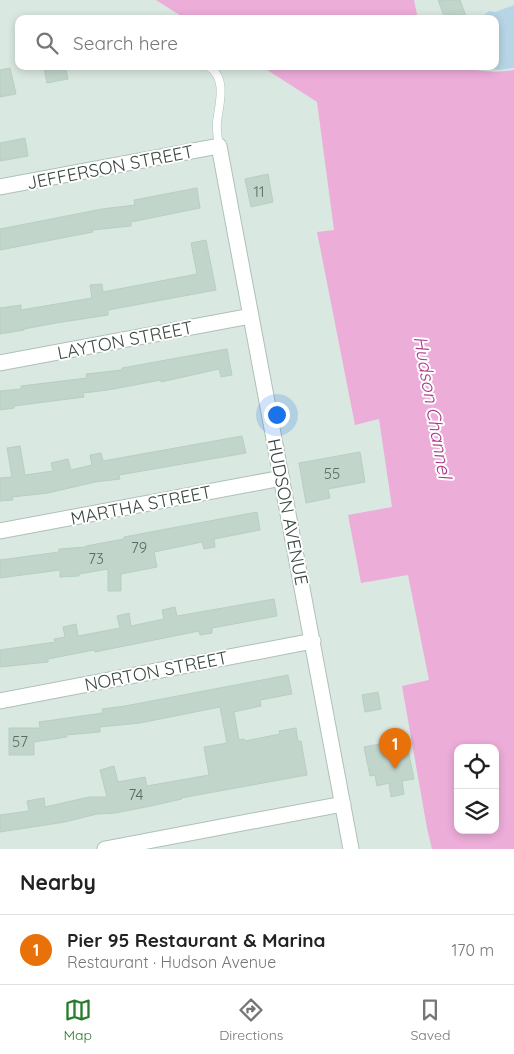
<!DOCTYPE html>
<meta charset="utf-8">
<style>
:root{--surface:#fff;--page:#f2f2f2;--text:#222;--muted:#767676;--line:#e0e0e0;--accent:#267c2a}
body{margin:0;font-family:Quicksand,sans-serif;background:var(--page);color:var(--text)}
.controls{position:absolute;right:15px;bottom:15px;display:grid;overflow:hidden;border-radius:10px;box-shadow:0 2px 8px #0003}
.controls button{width:45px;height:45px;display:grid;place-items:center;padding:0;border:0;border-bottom:1px solid var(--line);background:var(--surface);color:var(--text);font:25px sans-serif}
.you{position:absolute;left:276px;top:414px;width:18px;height:18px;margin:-12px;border:4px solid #fff;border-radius:50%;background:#1a73e8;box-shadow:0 0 0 8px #1a73e833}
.badge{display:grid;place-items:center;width:32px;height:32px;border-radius:50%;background:var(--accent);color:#fff;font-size:16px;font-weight:700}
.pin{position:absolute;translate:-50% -41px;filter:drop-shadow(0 1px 2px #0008)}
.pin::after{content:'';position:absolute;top:26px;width:18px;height:15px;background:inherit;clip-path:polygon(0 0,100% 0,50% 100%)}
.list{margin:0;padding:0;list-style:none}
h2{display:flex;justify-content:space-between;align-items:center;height:65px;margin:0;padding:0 20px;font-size:21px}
h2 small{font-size:16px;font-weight:400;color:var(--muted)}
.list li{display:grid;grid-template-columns:32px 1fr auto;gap:15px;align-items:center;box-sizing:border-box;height:70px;padding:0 20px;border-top:1px solid var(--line)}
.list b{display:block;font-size:19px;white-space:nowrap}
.list p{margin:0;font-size:16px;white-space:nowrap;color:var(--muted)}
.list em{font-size:16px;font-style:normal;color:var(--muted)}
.icon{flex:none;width:28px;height:28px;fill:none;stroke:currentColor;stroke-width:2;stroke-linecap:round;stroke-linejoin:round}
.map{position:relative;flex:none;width:514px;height:849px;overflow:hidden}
.search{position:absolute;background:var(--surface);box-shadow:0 2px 8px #0003;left:15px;right:15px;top:15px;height:55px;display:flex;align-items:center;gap:12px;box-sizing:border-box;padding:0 18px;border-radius:10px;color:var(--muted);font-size:19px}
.sheet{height:135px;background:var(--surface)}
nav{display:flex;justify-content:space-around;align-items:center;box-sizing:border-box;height:70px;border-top:1px solid var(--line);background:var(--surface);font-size:14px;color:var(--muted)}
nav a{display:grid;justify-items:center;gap:2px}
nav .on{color:var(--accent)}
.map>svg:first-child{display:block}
.residential{fill:#dae8e2;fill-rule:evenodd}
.green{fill:#b7d5e6}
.water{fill:#ecadd9;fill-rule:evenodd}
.building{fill:#c1d5cb;stroke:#b5d0c3}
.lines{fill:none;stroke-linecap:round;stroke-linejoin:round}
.lane-casing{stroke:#aec0b7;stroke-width:9}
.street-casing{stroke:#aec0b7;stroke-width:17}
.lane{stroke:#fff;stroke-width:8}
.street{stroke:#fff;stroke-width:15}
.labels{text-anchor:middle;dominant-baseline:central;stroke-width:4;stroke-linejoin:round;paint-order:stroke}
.number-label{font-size:15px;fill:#5b6b64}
.street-label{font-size:18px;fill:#394841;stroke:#fff}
.water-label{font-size:19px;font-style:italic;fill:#ae3989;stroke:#fff}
</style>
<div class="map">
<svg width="514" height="849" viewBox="0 0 514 849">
<rect width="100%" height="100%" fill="#ebf4f1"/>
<path class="residential" d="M0,0H514V77L458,748V830L491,849H0ZM19,19H495V66H19Z"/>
<path class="green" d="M514,5V68L500,70L468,66H495V19H479L489,11L495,12Z"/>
<path class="water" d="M156,0H414L418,19H186Z
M261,66H461C478,72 496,73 514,70V849H432L427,828L402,686L429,680L408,575L361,583L348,515L392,507L379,419L355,425L317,232L334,230L317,102ZM458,748H495V830H458Z"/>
<path class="building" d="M438,0H460L467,19H445Z
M53,66H65L68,79L47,83L44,68Z
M10,68L16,94L0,97V70Z
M25,138L28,156L0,161V143Z
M268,174L273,202L251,207L245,179Z
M197,188L200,208L131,222V226L92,230L93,232L0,250V229L102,209L135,205L134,200Z
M206,240L216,290L108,310V315L56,323L24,329V330L0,334V308L21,305V310L92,298L90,285L102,284L103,292L197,274L191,243Z
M227,349L232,375L221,377L219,369L161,382V380L108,390L83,393L84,397L14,406V408L0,410V391L21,389V386L87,378L86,374L122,370V368Z
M242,436L246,453L119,475L120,479L95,482L48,493L12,497L13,500L0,501V478L12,477L7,448L20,446L25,475L53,471L51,463L68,459L71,470L92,465L90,455L101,453L103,461Z
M360,452L365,482L328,489L330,498L306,503L299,463Z
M257,512L260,530L214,539L215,547L204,549L202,542L154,552L157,567L121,574V591H108V569L79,574V576L60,577V570L0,578V560L59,552V549L86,547V546L124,539V537Z
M274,599L277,616L212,628V633L200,635L199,631L95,652L94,650L48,659V662L0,667V650L55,642L54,639L65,637L63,627L76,624L78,636L120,628L117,616L129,613L131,626L164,619L162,610L175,607L177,616Z
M288,675L292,694L260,700L261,706L234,712L239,740L244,739L245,741L280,734L279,731L296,728L298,741H301L307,775L181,798L182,799L151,806L115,813L97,814L65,822L0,832V815L29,811L27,801L44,798L45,807L89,797H107L100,770L114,766L118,782L145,777L147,786L209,775L204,747L227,743L220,707L140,723L100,727V732L66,735L67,737L34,742V755H9V728H40L39,722L103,713L102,709L125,706Z
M378,692L381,709L365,712L362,695Z
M406,739L414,779L402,781L404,794L391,797L389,783L377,786L375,775L370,776L364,747Z"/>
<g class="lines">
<defs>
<path id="lane" d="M208,66C228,78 219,104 217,122C216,130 218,139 219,146"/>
<path id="street" d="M0,187L219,146L351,849
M0,363L251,316
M0,531L282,478
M0,701L313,641
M105,849L343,804"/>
</defs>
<use href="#lane" class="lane-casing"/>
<use href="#street" class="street-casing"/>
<use href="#lane" class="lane"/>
<use href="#street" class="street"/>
</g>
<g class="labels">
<g class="number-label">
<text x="259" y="191">11</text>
<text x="332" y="473">55</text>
<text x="139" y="547">79</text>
<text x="96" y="558">73</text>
<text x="20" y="741">57</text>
<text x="136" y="794">74</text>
</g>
<g class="street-label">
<text transform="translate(110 167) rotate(-11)">JEFFERSON STREET</text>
<text transform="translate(125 340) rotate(-11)">LAYTON STREET</text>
<text transform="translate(141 505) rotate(-11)">MARTHA STREET</text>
<text transform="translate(288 512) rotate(79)">HUDSON AVENUE</text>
<text transform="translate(156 671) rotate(-11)">NORTON STREET</text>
</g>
<g class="water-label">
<text transform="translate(433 407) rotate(80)">Hudson Channel</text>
</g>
</g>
</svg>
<div class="controls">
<button><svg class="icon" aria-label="locate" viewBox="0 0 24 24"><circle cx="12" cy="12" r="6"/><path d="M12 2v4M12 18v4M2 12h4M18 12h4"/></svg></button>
<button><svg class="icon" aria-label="layers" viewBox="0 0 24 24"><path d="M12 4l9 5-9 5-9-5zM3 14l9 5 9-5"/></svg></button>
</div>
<div class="you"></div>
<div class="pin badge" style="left:395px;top:769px;background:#e8710a">1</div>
<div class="search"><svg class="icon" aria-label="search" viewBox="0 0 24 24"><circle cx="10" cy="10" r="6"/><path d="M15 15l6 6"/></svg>Search here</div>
</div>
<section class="sheet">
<h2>Nearby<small></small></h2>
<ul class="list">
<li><span class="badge" style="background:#e8710a">1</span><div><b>Pier 95 Restaurant &amp; Marina</b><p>Restaurant · Hudson Avenue</p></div><em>170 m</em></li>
</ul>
</section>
<nav>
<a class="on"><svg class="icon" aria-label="map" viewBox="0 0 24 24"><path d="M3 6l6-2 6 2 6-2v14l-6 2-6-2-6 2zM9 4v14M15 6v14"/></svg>Map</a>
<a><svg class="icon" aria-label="directions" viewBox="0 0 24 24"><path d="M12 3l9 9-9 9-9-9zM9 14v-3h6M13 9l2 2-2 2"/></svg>Directions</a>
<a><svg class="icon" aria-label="saved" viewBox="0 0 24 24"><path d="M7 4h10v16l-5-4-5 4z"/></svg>Saved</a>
</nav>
